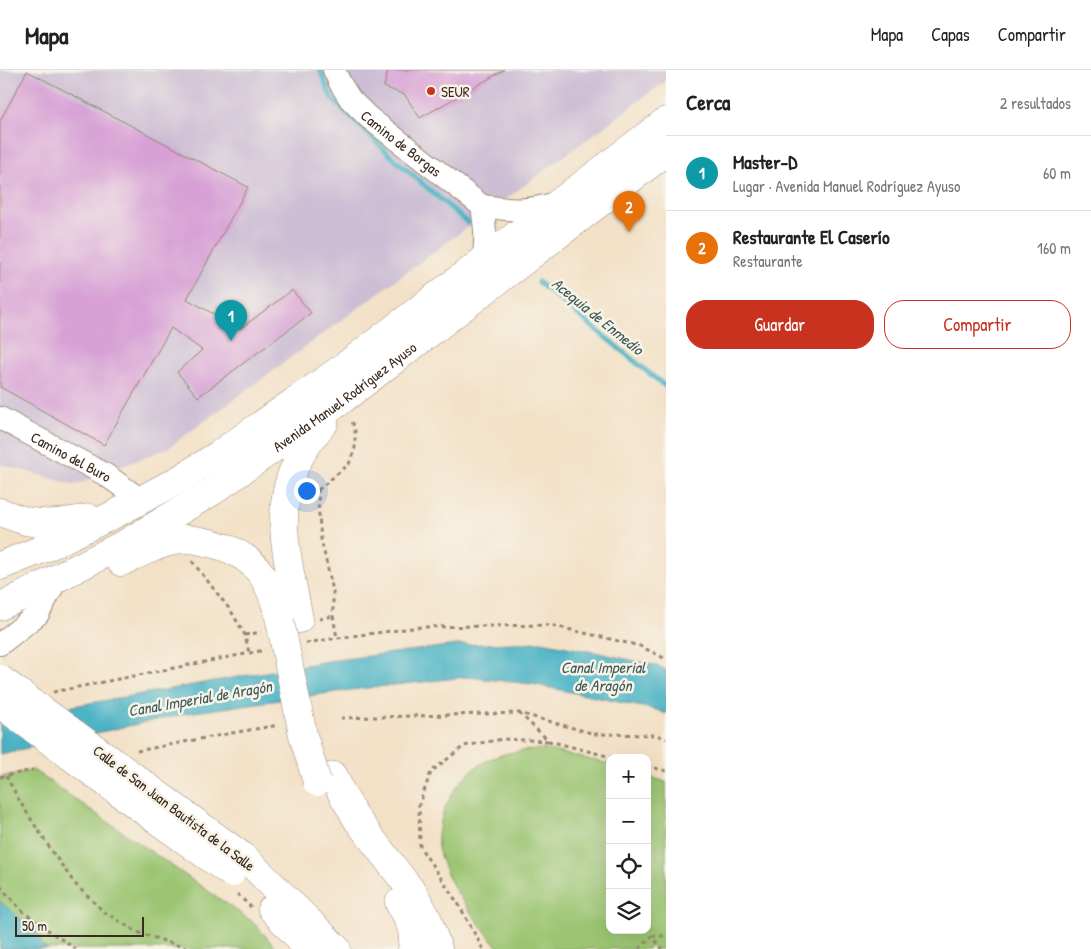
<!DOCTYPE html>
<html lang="es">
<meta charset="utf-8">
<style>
:root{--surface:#fff;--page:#f2f2f2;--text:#222;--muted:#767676;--line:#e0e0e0;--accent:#c8321e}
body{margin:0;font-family:"Patrick Hand",sans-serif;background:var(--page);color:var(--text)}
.controls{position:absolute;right:15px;bottom:15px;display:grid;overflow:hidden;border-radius:10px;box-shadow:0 5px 20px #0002}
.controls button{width:45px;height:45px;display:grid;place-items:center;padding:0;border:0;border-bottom:1px solid var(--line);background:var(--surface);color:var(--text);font:25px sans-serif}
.scale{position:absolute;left:15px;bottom:12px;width:129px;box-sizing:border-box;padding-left:5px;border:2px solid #3b2a1e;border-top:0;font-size:14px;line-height:18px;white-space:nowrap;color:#3b2a1e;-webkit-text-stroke:4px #f7f3e8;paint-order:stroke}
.you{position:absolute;left:306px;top:420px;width:18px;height:18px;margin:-12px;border:4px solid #fff;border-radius:50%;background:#1a73e8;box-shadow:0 0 0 8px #1a73e833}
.badge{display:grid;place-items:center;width:32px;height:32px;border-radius:50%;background:var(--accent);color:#fff;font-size:16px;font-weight:700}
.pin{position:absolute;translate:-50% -41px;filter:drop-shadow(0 1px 2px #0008)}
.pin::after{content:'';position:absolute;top:26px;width:18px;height:15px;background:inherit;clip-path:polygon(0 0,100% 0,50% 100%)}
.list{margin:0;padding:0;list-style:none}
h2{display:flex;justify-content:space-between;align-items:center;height:65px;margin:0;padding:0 20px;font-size:21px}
h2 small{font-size:16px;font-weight:400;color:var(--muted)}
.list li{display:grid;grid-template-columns:32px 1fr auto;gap:15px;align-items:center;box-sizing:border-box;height:75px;padding:0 20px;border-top:1px solid var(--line)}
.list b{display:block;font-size:19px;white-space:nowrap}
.list p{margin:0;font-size:16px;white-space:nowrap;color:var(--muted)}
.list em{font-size:16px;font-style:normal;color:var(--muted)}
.actions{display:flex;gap:10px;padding:15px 20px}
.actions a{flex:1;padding:11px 0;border:1px solid var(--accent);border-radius:20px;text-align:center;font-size:18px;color:var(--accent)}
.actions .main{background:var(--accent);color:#fff}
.icon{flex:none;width:28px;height:28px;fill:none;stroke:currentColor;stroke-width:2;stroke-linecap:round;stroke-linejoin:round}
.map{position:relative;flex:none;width:666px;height:879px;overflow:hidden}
header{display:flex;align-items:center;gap:30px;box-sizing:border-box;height:70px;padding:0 25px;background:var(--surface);border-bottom:1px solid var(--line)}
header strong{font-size:24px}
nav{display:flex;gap:28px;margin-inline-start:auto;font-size:18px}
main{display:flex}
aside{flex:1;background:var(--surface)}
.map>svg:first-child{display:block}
.industrial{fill:#ccbed4}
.green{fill:#9bc572;stroke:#6b7848}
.water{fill:#48b3c5;stroke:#426e72}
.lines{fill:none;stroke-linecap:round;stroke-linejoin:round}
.stream{stroke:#48b3c5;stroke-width:5}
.building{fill:#d7a1d5}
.minor-casing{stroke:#978672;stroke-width:24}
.major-casing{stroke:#978672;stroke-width:29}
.highway-casing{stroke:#978672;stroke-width:29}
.path{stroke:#978672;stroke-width:3;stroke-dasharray:4 4;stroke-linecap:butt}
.minor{stroke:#fff;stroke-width:22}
.major{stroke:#fff;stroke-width:28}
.highway{stroke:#fff;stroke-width:28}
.major-bridge-casing{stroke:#978672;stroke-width:29;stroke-linecap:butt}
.highway-bridge-casing{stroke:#978672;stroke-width:29;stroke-linecap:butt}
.major-bridge{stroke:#fff;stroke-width:28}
.highway-bridge{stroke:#fff;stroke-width:28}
.poi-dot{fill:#c8321e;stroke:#f7f3e8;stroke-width:2}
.labels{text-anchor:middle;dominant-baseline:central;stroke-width:5;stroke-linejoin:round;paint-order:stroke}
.poi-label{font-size:15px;fill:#3b2a1e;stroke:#f7f3e8;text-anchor:start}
.street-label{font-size:15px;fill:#3b2a1e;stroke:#f7f3e8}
.water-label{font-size:16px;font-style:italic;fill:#405a58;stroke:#f7f3e8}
</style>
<header>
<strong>Mapa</strong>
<nav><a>Mapa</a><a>Capas</a><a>Compartir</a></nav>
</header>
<main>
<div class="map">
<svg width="666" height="879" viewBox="0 0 666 879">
<rect width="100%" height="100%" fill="#f7f3e8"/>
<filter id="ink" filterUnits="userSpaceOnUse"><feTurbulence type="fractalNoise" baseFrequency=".02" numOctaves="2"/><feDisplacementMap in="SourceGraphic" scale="10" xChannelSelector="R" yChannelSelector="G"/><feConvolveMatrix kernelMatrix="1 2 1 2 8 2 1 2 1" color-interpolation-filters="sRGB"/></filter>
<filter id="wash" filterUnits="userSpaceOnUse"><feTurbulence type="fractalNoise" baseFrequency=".0096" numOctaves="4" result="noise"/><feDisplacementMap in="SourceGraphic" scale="20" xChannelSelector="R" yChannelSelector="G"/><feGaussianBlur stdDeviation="1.12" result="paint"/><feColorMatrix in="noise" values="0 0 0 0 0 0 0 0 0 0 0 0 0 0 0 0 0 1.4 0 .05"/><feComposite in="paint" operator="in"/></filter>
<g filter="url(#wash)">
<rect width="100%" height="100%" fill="#f3e1c7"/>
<path class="industrial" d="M0,0H666V11L168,378L75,415L0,394Z"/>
<path class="green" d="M543,679L610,694V860H647V706L666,712V879H654L651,876L648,879H499C476,849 449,819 439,782C435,770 440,753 444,741C454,715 473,693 501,685C514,681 529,680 543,679Z
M33,700L253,852L277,879H0V707Z"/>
<path class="water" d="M541,572L599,583L658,596L666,600V644L657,640L532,614L466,607L350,620L188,643L0,684V649L328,591L457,575Z
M0,831L41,867V875L47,879H0Z"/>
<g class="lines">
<path class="stream" d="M320,0L332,29L393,88L468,153
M538,212L666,317"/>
</g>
<g id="blocks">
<path class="building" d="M388,0H504L420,48L405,25L384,17Z
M27,1L248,117L187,229L240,259L292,220L311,243L198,327L177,302L202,280L171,258L104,375L0,317V51Z"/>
</g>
</g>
<g filter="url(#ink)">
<use href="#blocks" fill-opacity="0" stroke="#978672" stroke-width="1"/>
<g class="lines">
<defs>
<g id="minor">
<path id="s1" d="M334,0L340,13L350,29L368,47L482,136C510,140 528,142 556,133"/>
<path d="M482,136C485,157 487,168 483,190"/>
<path id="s2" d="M0,348L106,405L141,430"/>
<path d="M0,574L38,544L52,518"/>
</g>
<path id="major" d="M246,789L337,879
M272,839L297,866L306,879"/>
<g id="highway">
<path d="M0,442C9,445 17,449 26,451C47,456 68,452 89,448"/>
<path d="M121,492C140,483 162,472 183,469C193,468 204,472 214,474C256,485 271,511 280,551"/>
<path d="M0,496L45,478L115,444L178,410L218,385L345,296L666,51"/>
<path id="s3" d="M0,536L14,530L126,473L213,421L342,330L666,82"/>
<path d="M299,549C290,499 272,443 296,394C303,379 313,366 324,353"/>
<path d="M334,706L341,722L358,751L414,824L428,850L438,879"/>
<path d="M399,833C409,847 416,862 412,879"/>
</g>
</defs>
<use href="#minor" class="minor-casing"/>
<use href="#major" class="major-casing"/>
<use href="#highway" class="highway-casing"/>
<path class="path" d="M312,413L318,420L319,446L321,469L333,521V546L337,568
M318,420L349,394L355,378V359L351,349
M192,491L231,541L245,565L249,583
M319,549L333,546
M245,565L261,562
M306,573L337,568L421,557L550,555L640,576L666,589
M53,622L265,580
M519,643L549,671L615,688
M341,648L519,643L595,664L657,665L666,669
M137,681L232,663L279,655
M647,696L666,701
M6,706L20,732L51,780L75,814L104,842L137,862L189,879
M0,707L33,700
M0,816L21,840L52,863L76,879
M237,824L251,837
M652,866H666
M483,879L459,835L420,777L419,735L431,702L464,676L503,669L549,671
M639,879L652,866L662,879"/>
<use href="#minor" class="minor"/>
<use href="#major" class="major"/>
<use href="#highway" class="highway"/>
<defs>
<path id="major-bridge" d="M0,609L246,789
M0,634L147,743L231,803"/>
<path id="highway-bridge" d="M280,551L303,665L317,712"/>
</defs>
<use href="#major-bridge" class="major-bridge-casing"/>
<use href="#highway-bridge" class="highway-bridge-casing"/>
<use href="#major-bridge" class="major-bridge"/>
<use href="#highway-bridge" class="highway-bridge"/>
</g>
</g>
<circle class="poi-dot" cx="431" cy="21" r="5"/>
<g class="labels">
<g class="poi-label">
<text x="441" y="21">SEUR</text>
</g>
<g class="street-label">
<text stroke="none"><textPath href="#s1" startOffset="101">Camino de Borgas</textPath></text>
<text stroke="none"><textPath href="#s3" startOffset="404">Avenida Manuel Rodríguez Ayuso</textPath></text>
<text stroke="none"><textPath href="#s2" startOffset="81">Camino del Buro</textPath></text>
<text transform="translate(174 738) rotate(37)">Calle de San Juan Bautista de la Salle</text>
</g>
<g class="water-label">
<text transform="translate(598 246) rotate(39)">Acequia de Enmedio</text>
<text x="603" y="597">Canal Imperial<tspan x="603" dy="18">de Aragón</tspan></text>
<text transform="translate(200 628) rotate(-10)">Canal Imperial de Aragón</text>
</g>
</g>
</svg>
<div class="controls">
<button>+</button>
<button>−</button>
<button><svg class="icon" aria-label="locate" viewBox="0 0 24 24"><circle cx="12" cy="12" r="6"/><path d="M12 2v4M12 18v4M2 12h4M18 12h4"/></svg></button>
<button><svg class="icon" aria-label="layers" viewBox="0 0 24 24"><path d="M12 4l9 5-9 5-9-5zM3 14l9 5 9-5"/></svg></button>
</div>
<div class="scale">50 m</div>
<div class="you"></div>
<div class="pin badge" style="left:231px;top:271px;background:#0f9aa8">1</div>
<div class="pin badge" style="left:629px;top:162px;background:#e8710a">2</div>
</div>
<aside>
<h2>Cerca<small>2 resultados</small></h2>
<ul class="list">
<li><span class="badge" style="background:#0f9aa8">1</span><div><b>Master-D</b><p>Lugar · Avenida Manuel Rodríguez Ayuso</p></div><em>60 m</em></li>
<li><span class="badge" style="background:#e8710a">2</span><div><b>Restaurante El Caserío</b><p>Restaurante</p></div><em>160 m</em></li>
</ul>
<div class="actions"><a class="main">Guardar</a><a>Compartir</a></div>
</aside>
</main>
